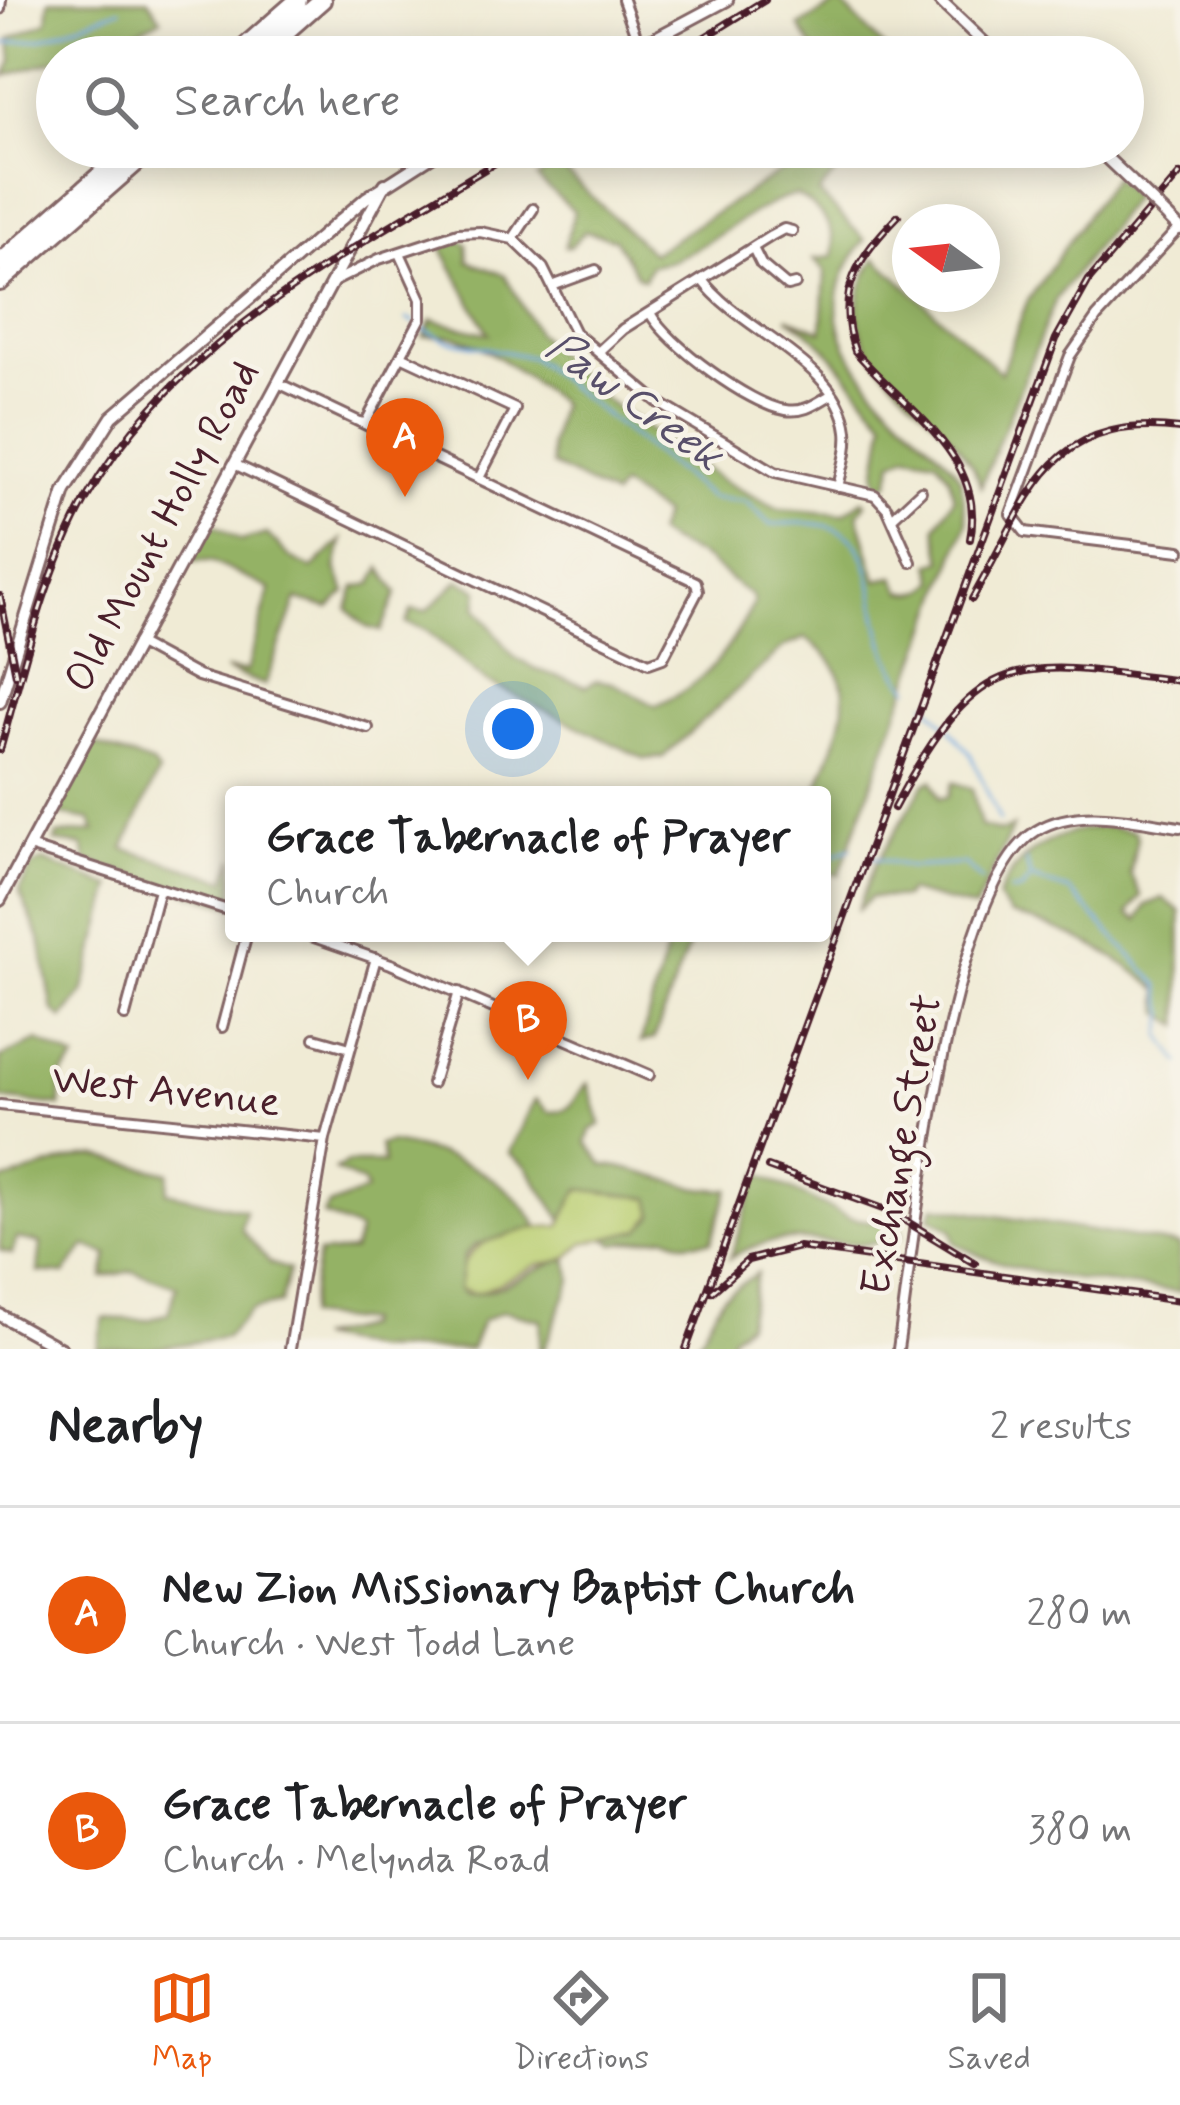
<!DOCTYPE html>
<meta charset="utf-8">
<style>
:root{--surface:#fff;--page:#f2f2f2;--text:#202124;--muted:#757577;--line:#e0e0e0;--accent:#ea580c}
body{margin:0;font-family:Mynerve,sans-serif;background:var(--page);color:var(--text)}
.compass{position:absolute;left:892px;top:204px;width:108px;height:108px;border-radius:50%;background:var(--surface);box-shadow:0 6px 30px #0003;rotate:285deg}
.you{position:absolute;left:513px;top:729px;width:42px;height:42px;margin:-30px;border:9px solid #fff;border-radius:50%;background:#1a73e8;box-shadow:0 0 0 18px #1a73e833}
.badge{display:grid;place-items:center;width:78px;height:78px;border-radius:50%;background:var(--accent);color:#fff;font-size:39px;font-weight:700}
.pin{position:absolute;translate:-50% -99px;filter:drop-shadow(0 3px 6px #0008)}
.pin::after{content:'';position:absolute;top:63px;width:42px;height:36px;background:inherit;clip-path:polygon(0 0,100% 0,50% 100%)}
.popup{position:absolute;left:225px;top:786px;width:606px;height:156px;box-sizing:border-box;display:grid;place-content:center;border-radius:12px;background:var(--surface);filter:drop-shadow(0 3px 9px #0005);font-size:39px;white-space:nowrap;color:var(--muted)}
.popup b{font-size:45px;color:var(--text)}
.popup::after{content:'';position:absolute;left:50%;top:100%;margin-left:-24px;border:24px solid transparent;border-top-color:var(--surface)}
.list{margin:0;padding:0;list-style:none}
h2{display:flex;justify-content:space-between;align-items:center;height:156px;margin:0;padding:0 48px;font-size:51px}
h2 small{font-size:39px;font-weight:400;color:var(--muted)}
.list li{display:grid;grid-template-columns:78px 1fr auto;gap:36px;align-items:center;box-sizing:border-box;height:216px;padding:0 48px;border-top:3px solid var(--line)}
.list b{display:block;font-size:45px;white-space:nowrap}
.list p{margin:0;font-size:39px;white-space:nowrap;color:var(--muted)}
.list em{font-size:39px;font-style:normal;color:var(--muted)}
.icon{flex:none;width:66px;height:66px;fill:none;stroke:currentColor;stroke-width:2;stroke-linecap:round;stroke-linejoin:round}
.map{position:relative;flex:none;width:1180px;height:1349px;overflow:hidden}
.search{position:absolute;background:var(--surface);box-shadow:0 6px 30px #0003;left:36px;right:36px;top:36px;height:132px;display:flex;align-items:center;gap:30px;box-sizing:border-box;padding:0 42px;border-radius:66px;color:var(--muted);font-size:45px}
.sheet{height:588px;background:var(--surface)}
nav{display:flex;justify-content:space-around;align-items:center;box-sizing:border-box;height:168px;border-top:3px solid var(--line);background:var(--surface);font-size:33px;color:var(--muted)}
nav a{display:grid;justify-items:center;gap:6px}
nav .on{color:var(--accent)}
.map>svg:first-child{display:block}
.green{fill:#bbcf73;stroke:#82774f;stroke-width:3}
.forest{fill:#94b265;stroke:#6f6848;stroke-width:3}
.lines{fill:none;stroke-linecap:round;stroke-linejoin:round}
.stream{stroke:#71a8df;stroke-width:3}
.street-casing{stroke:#846666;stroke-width:14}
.secondary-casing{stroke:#846666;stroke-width:16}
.highway-casing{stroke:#846666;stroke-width:22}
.street{stroke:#fff;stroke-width:8}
.secondary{stroke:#fff;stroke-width:10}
.highway{stroke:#fff;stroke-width:16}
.rail-casing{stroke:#4a1f2b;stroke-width:8}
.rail{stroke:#f7f3e8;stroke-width:3;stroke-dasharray:9;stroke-linecap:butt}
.secondary-bridge-casing{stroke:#846666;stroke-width:16;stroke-linecap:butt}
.secondary-bridge{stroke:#fff;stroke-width:10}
.labels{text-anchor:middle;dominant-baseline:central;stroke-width:9;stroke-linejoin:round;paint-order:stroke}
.street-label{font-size:42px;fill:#4a1f2b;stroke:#f7f3e8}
.water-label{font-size:45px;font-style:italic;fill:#584f6a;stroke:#f7f3e8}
</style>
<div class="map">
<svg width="1180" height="1349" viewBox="0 0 1180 1349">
<rect width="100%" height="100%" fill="#f7f3e8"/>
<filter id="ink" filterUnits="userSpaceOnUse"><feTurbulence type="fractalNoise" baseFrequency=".00833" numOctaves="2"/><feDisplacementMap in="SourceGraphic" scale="24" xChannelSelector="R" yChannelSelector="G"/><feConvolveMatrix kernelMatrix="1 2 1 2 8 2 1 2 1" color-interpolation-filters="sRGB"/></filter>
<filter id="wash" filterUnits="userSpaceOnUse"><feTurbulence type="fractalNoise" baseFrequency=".004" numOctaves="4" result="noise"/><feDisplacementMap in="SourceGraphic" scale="48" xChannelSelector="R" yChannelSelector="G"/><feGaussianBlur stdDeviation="2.7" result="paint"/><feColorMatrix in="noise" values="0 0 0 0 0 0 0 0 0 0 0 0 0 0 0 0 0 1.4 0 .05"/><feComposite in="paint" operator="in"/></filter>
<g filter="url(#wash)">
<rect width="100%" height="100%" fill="#f0ebd5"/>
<path class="green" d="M586,1188L650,1198L654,1214L640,1230L584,1243L564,1261L539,1264L477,1294L458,1289C457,1238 517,1227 560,1226L574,1194Z"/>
<path class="forest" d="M49,0H148L161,19L117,41L5,76L12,61L10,39L47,21Z
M840,2L893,57H818L799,26Z
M834,147H857L819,193L865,240C788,334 889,401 951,464L960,478L967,522L839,875L822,871V795H815C836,735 873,681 805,638L784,647L663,757L645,759L485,681L425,629L406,623L412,610L427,611L459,580L479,590L477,608L514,657L538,670L586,686L596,680L613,683L656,706C706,684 729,651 754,603L751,595C731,584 719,567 702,557C686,548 671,546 656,533L663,515L621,486L613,497L552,465L550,446L560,403C529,380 498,352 462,339C449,333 437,338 424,336L432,320L489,334L441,247L458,240L467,244L468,261L505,275L537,333L572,369L599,395L721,480L779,509L843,514L863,500L866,503L858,514L877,580L895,577L902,591C917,595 925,592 936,581L931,564L943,560L936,527L954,498L949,476L936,459L908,454L894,461L889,482L880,487L876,475L885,420C844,378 836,347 787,317L822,331L825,270L814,259L833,257C838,229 820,208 796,195C745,207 697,261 650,265L644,279L637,276L615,239L585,231L570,247L565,246L574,211L537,178L557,164L652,253L775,175Z
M1113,177L1133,197L1056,299L981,486C953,400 807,361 876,258L1001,373L1027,302Z
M215,525L241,541L267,534L291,558L312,569L342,540L336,569L346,592L329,608L297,599L265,685L225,670L247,671L270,589L210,561H189L205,531Z
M381,568L397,593L381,631L366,627L348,609L355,587L372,584Z
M92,743L152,764L158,773L124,849L226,880L234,858V907L86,861L83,846L55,842L57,835L95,831L90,820L61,815L58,808Z
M932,780L940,798L948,797L953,782L972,789L981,826L1001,832L1013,827L975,909L907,891L904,898L871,897L857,911L874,867L925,783Z
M1108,827L1134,831L1137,837L1130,874L1141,896L1128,914L1138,920L1146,905L1163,898L1180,911V1026L1161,1013L1159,990C1114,953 1068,929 1010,915L998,898C1016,851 1060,829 1108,827Z
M43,861L112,887L83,993L63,1019L53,1010L40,939L19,891L32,866Z
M671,933H693L654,1039L641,1042Z
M38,1041L76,1060L61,1077L60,1106L0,1099V1058Z
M588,1083L601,1124L591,1130L587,1143L604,1165C646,1168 689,1194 729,1189L711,1241L685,1243L667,1236L614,1244L606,1238L640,1230L654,1215L650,1198L579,1189L562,1220L526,1166L509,1153L535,1099L549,1112C577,1112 572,1097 588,1083Z
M391,1143C452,1154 504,1172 538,1226L475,1245L464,1256L459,1289L465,1294C501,1295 534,1265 567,1259L572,1279L544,1349H539L541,1320L504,1311L482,1321L471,1349H373L316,1338L363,1327L365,1322L307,1316L318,1254L353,1251L359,1231L323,1215L329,1206L366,1191L364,1184L335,1170L348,1163H384L380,1145Z
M97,1156L169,1173L167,1192L245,1210L241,1229L270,1263L289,1270L280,1304L251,1310L226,1337L152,1349H97L103,1318L148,1320L168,1313L177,1286L133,1271L103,1277L108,1255L86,1246L64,1274L38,1272L41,1243L17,1238L12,1254L0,1250V1181C35,1174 62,1157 97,1156Z
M759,1174L850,1218L900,1226L902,1237C841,1259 795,1218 730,1258Z
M934,1206L1180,1245V1292C1107,1282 1021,1280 955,1243L952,1230L930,1217Z
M757,1273L747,1323L731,1337L732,1349H694L722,1297Z"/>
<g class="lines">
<path class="stream" d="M0,44L41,39L120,9
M407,319L414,323
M422,328L446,340L531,357L711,498L745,501L771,525C914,507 843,615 910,689
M926,703L945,724
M950,729L971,755L1000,821
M872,857L910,867L964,864L982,880
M822,859L851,848
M1026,861L1030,876
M1031,878L1070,891L1159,985L1166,1013L1162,1036L1180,1063
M1011,891L1021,890L1030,879"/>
</g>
</g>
<g filter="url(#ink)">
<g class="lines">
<defs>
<path id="street" d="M623,0L640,47
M0,9L1,0
M1179,228L1097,317L1070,356L1011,514L1025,532L1180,551
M513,239L533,209
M753,248L761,264L787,286L795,284
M702,280C740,331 839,362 847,431C849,449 842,469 838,487
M333,282L379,259L458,233L480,232L513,239L543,268L575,333L659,403L775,472L875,495L887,508L911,562
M552,286L596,270
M650,313C667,344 750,405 785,410C803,413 814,405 829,396
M598,352L623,329L771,236L784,229L792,231
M401,356L515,409L479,478
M365,424L421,318V299L400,253
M234,464L649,663L663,658L698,591L696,582L278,383
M892,518L921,491
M137,643L198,676L368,728
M32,848L234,912
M302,933L391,964L649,1075
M125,1016L159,889
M222,1027L247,933
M315,1038L350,1048
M432,1083L459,992
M0,1105L325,1139
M290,1349L325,1139L376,958
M898,1349C914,1244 948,886 1036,831C1078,805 1134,821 1180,827"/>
<path id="secondary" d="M939,0L999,57
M620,57L727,0
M1095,147L1132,182
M1167,216L1180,229
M0,702L65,491L112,417L366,198L446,147
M0,900L385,184
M0,1315L61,1349"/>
<path id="highway" d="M233,57L298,0
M257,57L322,0
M0,263L132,147
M0,282L154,147"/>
</defs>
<use href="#street" class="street-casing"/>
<use href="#secondary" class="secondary-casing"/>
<use href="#highway" class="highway-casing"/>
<use href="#street" class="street"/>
<use href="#secondary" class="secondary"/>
<use href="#highway" class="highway"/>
<defs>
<path id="rail" d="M673,57L765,0
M898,216C858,257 834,292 855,351C903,407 987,456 970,539
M0,596L16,675
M972,599C1030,499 1045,413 1180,429
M0,750C24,666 43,576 86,499C182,330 362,246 521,147
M894,808C980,646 1015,660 1180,681
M768,1167L891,1212L975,1263
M712,1292L748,1260L799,1247L1180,1301
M686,1349L1056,339L1089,280L1180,174"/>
</defs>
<use href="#rail" class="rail-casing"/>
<use href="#rail" class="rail"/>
<defs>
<path id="secondary-bridge" d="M1132,182L1167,216"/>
</defs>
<use href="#secondary-bridge" class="secondary-bridge-casing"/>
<use href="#secondary-bridge" class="secondary-bridge"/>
</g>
</g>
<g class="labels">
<g class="street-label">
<text transform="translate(163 527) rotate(-62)">Old Mount Holly Road</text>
<text transform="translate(166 1092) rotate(6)">West Avenue</text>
<text transform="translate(903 1145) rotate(-80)">Exchange Street</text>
</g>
<g class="water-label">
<text transform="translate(634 402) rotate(36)">Paw Creek</text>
</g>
</g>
</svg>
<svg class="compass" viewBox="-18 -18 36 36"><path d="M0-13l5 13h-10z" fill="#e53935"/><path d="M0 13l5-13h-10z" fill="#757577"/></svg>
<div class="you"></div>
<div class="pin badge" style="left:405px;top:497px">A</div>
<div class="pin badge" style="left:528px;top:1080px">B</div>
<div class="popup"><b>Grace Tabernacle of Prayer</b>Church</div>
<div class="search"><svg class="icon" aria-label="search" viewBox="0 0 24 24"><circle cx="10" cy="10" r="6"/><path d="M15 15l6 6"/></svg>Search here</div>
</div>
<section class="sheet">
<h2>Nearby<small>2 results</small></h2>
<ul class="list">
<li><span class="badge">A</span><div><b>New Zion Missionary Baptist Church</b><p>Church · West Todd Lane</p></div><em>280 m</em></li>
<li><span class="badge">B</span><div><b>Grace Tabernacle of Prayer</b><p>Church · Melynda Road</p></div><em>380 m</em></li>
</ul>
</section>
<nav>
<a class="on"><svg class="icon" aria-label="map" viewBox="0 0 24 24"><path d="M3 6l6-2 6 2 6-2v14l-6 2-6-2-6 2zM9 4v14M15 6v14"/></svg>Map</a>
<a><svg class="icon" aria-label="directions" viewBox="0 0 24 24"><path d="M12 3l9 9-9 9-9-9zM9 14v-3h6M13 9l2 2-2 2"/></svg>Directions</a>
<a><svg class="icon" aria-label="saved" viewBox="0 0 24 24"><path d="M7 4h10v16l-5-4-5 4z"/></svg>Saved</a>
</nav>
